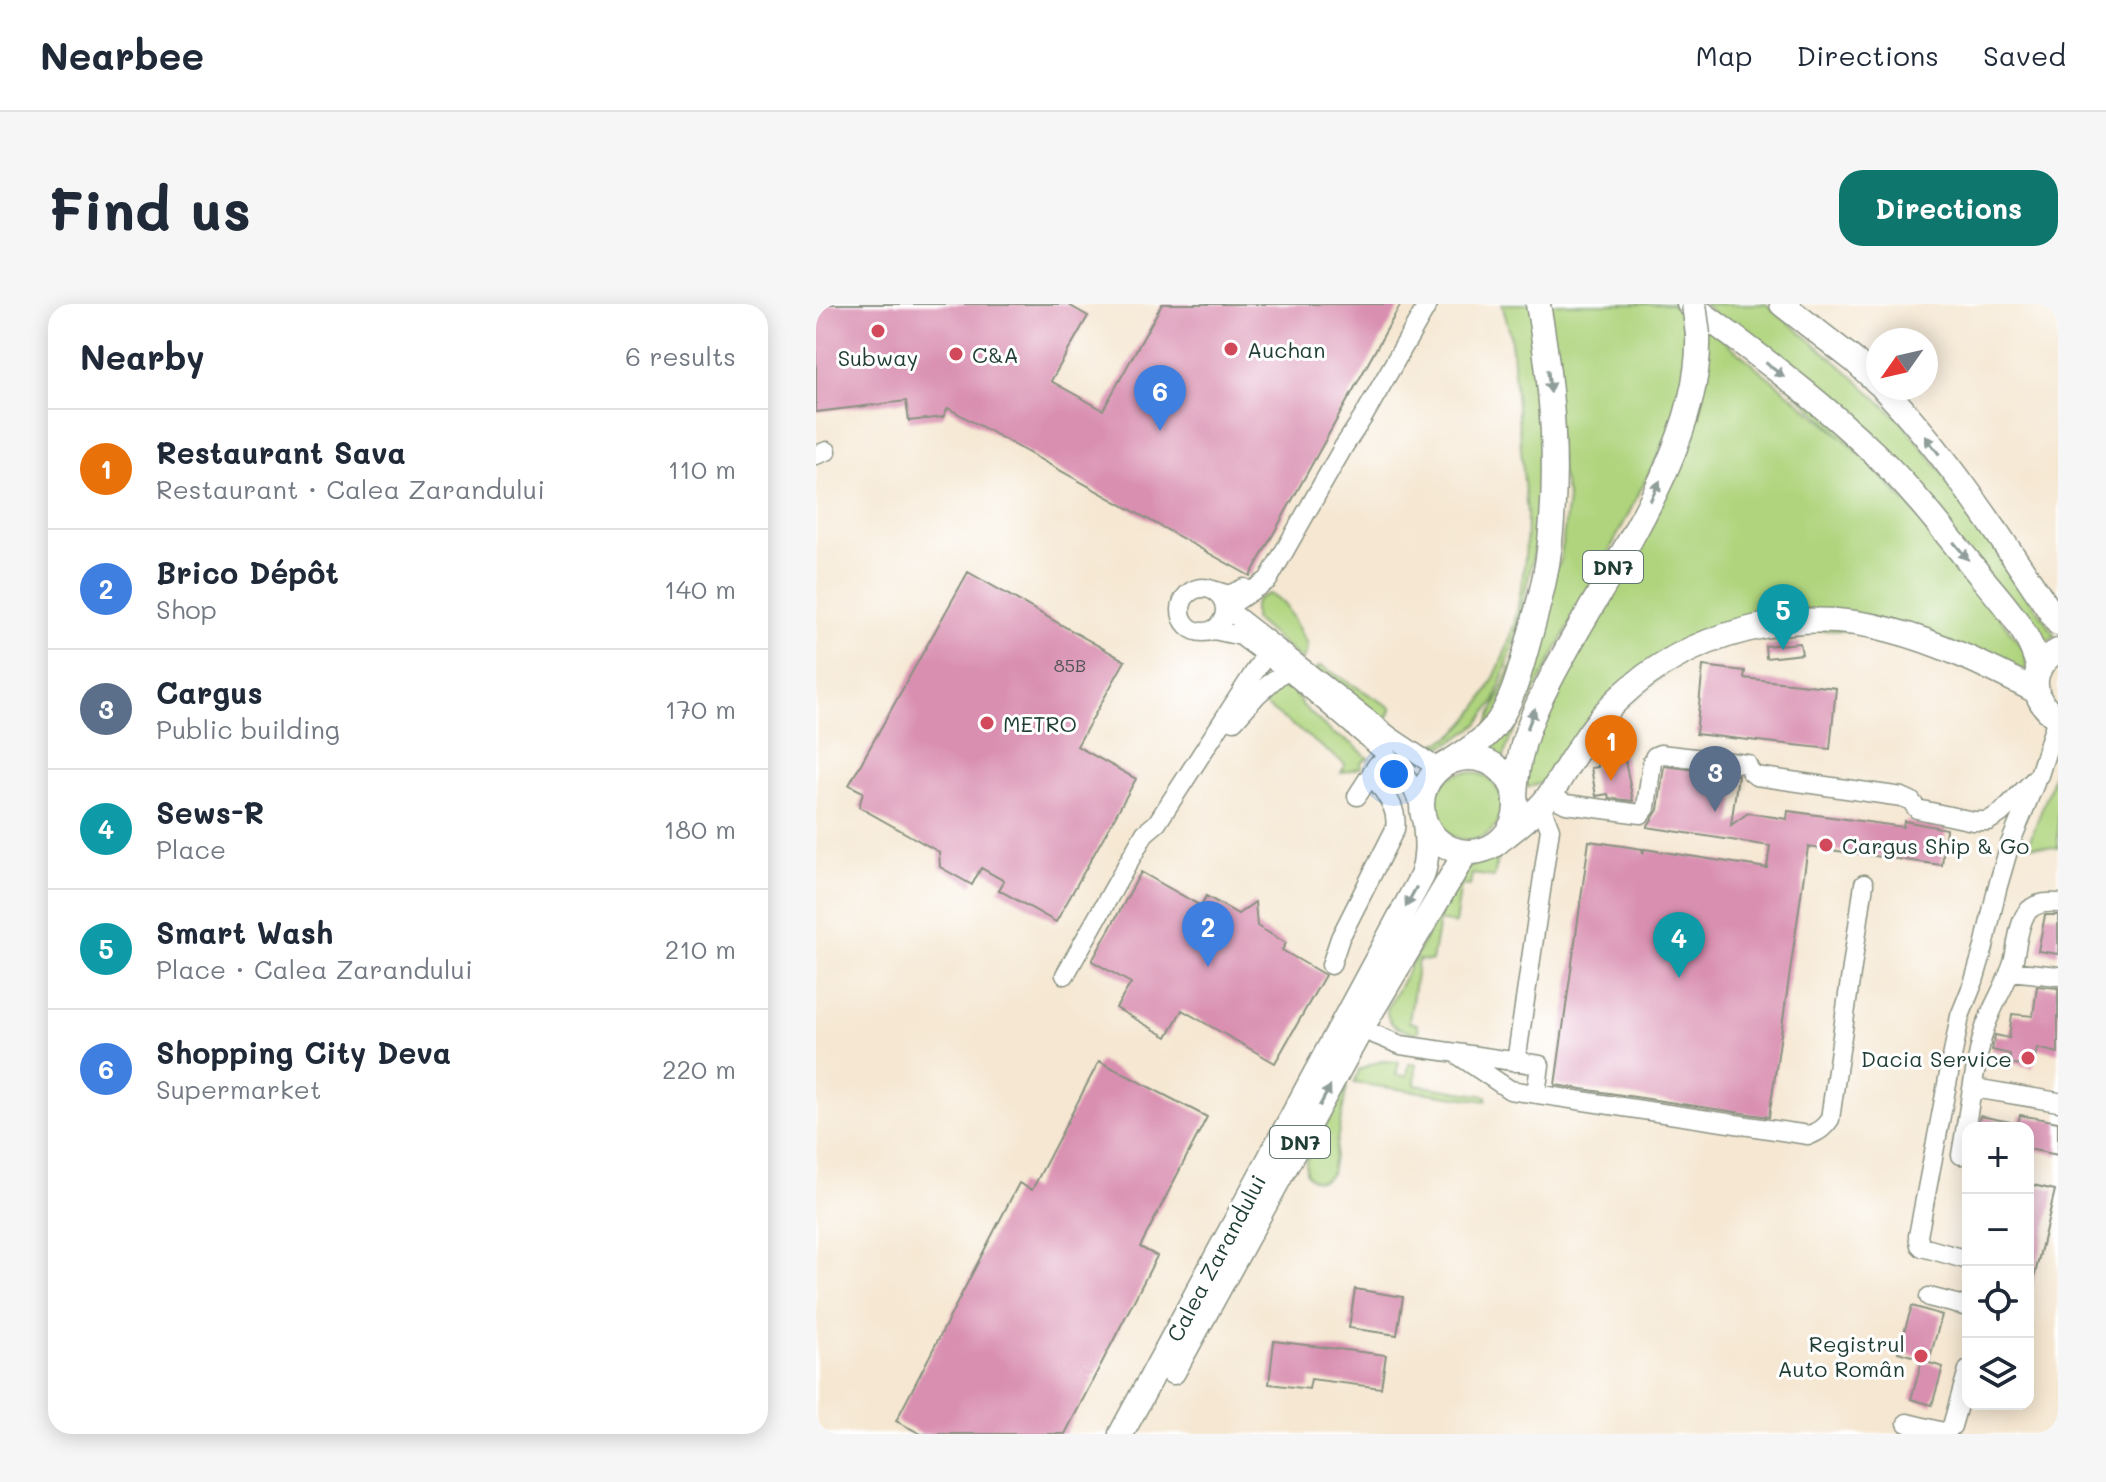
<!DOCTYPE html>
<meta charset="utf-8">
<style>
:root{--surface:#fff;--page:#f6f6f7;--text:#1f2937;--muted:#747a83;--line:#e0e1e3;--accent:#0f766e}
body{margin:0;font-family:Mali,sans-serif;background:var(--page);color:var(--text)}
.controls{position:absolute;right:24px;bottom:24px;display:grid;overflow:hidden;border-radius:16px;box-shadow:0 4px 20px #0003}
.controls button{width:72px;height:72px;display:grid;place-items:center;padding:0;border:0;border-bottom:2px solid var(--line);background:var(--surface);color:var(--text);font:40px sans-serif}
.compass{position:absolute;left:1050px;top:24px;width:72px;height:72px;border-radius:50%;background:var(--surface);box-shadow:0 4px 20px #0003;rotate:236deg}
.you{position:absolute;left:578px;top:470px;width:28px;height:28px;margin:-20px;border:6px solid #fff;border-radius:50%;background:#1a73e8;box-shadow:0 0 0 12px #1a73e833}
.badge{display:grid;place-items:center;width:52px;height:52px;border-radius:50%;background:var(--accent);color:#fff;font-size:26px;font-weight:700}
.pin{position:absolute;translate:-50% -66px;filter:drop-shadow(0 2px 4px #0008)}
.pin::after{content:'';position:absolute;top:42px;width:28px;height:24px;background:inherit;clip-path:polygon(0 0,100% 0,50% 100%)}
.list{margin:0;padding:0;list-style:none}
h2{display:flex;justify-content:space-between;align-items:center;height:104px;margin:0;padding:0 32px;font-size:34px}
h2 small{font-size:26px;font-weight:400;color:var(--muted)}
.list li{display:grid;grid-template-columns:52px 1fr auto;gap:24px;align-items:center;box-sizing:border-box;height:120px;padding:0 32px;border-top:2px solid var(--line)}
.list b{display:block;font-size:30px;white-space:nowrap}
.list p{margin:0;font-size:26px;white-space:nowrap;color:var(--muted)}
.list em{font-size:26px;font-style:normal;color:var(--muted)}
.icon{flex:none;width:44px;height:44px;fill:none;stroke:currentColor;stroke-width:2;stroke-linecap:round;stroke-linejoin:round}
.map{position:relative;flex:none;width:1242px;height:1130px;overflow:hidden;border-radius:24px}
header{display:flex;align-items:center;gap:48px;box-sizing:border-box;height:112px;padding:0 40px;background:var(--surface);border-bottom:2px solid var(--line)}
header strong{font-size:38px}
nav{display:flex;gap:44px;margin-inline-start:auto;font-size:28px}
.intro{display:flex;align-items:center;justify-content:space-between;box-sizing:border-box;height:192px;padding:0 48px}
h1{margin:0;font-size:56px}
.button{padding:20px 36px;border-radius:24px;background:var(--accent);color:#fff;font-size:28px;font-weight:700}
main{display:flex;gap:48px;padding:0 48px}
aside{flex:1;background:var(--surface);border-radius:24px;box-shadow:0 4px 20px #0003}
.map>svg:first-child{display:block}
.green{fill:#afd47d;stroke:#678858;stroke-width:2}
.building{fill:#d98fb0}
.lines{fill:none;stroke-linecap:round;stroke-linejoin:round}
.minor-casing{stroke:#8a9282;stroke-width:21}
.major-casing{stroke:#8a9282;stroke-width:27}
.minor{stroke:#fff;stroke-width:18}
.major{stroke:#fff;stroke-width:24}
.major-bridge-casing{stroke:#8a9282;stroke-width:27;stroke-linecap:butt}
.major-bridge{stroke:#fff;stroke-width:24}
.oneway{fill:#8f9e9a}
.poi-dot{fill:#d1495b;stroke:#fff;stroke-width:3}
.labels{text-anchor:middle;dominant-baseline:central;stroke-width:6;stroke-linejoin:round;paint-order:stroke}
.number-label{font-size:18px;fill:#4e5253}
.shield{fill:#fff;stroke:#627771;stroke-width:2}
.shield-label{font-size:20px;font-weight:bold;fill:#1f3d34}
.poi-label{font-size:22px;fill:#1f3d34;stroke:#fff;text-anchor:start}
.street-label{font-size:22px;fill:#1f3d34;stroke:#fff}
</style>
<header>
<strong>Nearbee</strong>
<nav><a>Map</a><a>Directions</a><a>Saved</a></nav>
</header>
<div class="intro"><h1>Find us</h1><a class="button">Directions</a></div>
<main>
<aside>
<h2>Nearby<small>6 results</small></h2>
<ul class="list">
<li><span class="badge" style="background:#e8710a">1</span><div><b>Restaurant Sava</b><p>Restaurant · Calea Zarandului</p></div><em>110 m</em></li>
<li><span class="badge" style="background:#3f7fe0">2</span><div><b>Brico Dépôt</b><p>Shop</p></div><em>140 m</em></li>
<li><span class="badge" style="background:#5c6f8a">3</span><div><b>Cargus</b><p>Public building</p></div><em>170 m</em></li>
<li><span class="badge" style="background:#0f9aa8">4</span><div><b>Sews-R</b><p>Place</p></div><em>180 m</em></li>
<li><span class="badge" style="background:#0f9aa8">5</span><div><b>Smart Wash</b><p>Place · Calea Zarandului</p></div><em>210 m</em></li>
<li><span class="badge" style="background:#3f7fe0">6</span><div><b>Shopping City Deva</b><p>Supermarket</p></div><em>220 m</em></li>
</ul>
</aside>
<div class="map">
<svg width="1242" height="1130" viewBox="0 0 1242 1130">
<rect width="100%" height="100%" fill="#fff"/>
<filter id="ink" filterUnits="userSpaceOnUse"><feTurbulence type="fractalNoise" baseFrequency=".0125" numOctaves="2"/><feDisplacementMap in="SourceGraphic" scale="16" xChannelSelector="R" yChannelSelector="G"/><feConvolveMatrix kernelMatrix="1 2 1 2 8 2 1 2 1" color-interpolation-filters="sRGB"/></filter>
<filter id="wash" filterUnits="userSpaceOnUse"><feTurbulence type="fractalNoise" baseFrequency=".006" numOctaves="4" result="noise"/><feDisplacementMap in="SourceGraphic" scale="32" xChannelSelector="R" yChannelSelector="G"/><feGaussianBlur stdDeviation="1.8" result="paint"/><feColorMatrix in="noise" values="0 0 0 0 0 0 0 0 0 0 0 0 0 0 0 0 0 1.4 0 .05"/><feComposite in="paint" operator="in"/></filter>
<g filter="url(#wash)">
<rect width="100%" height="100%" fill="#f5e7d1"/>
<path class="green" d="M686,0H719L733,204L718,248L699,336L679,397L662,420L639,436L623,444L606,445L584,433L499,365L505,362L576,404L569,419C582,429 596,440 613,440C659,438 696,340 702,302C708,272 711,241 711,210L696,47L694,29Z
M727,0H856C859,3 862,5 864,8C875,22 872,57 870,74C864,113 842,152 824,187C789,258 749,327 714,397C704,417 690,437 687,459L675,448L662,443L736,266L744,259L752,195L745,168Z
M888,0H950L1023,60L1084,116L1144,190L1239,332L1226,340L1187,288Z
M889,21L1038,143L1120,231L1209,347L1211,364L1205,369L1093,326L899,327L741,461L725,479L714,483L707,480L703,460L840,192Z
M453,290L460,293L469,301L491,340L490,350L486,356L438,315V302L441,295Z
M466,378H470L477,386L487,402L516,429L537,440L552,454L545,458L546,463L525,469L529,460L446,399V395Z
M1242,452V544L1212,541L1234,484Z
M618 502a34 34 0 1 1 68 0a34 34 0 1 1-68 0Z
M683,549L678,573L656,570L654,582L645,581L639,620L623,617L616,657L602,656L593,718L601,720L603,727L600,729C586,726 570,723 571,705L643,572L653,564Z
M566,757L583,758L580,771L591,772L593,760H600L599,781L671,792L670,797L538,779L543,766L556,760Z
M531,782L515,869C508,880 497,879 490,869V857Z"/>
<g id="blocks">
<path class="building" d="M0,0H251L272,12L235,77L287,106L346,0H585L434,272L132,104L127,113L93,117L90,97L0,108Z
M152,268L309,357L261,442L320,475L240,618L183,586L188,577L165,564L156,581L124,563L123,548L43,503L47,488L33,481Z
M984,339L986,350L950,354L949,342Z
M887,362L929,367L928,374L1020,384L1014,445L880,430Z
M807,446L817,497L793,494L792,490L780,492L775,464L782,463L780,451Z
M848,462L922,471L915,521L932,509L971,515L972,507L1087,523L1088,517L1130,525L1126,561L992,543L953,813L739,781L773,537L826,545L827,550L828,545L951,564L954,542L831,523L842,506Z
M325,568L385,602L390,592L422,610L439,598L441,622L470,639L466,646L509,671L459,759L366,706L351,733L300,704L315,679L276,657Z
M1229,611H1242V650L1222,647Z
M1221,682L1242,684V749L1221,744L1217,764L1194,759V750L1176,746L1179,731L1193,734L1196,710L1217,712Z
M283,757L391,813L324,943L341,952L249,1130H105L80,1117L203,879L216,886Z
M1204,811L1242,818V851L1212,845V824H1201Z
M1164,812L1200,819V824H1162Z
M1212,880L1239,886L1216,983H1212Z
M539,985L587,993L581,1031L533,1024Z
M1096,1002L1126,1011L1113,1057L1082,1048Z
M458,1037L570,1051L565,1084L495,1075L493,1085L453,1080Z
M1106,1057L1127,1063L1116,1101L1095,1095Z"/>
</g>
</g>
<g filter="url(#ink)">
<use href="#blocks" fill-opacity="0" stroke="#8a9282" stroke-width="2"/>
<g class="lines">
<defs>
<path id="minor" d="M612,0L546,115L528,142L452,276L410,304L575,433L623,465
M0,151L11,147
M365 306a22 22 0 1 1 44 0a22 22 0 1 1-44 0Z
M397,286L413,291L428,284
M398,326L425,332L477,371L569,449L592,476L606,505
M418,417L441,391L470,365
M733,491L750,500L825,510L830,504L836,458L839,452L844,450L931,460L934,467L940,472L1086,493L1095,497L1101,505L1157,517H1172L1185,509L1223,471L1241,414
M541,492L561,461
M515,661L524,634L579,525C583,501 566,489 556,468
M1194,667L1242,672
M249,671L329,529L341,519L450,350
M545,725L585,741L724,761L720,790
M639,749L694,786L992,831C1002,829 1008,824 1014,815L1048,580
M700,758L734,525L725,502
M1158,784L1242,798
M1145,851C1152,812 1157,772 1166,734C1172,707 1189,685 1197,659C1201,645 1202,616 1213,606C1221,598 1232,598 1242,599
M1152,956L1106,943L1104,941L1102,932L1144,712L1158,677L1168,643L1181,585L1194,540L1219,479
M1113,993L1152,1003
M1091,1119L1127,1128L1132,1126L1136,1122L1152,1066"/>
<path id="major" d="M873,0C936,46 1001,94 1058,149C1096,185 1129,228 1162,269C1186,298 1215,328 1223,366
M966,0L1039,57L1062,79
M1067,84C1135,155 1188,239 1242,319
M1242,347C1211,363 1214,397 1242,414
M606 501a47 47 0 1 1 94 0a47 47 0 1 1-94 0Z
M635,457C650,447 666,438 678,423C696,400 704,367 712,339C721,306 731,272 734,237C743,158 736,79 722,0
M699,491C702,431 726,389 755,338C804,251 886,133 882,31
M687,534C701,523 716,512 728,498C737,488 744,475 751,463C766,439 782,414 802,395C872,328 981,301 1074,326C1125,339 1173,363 1220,387
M357,1068L545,725L650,548
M305,1130L606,572C612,553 611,538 609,519"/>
</defs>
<use href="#minor" class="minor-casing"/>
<use href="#major" class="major-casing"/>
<use href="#minor" class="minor"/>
<use href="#major" class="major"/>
<defs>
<path id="major-bridge" d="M878,0L882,31"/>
</defs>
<use href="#major-bridge" class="major-bridge-casing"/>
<use href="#major-bridge" class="major-bridge"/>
</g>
<defs><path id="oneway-solid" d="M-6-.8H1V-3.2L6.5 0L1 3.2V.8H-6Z" transform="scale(2)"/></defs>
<g class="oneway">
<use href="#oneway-solid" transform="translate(959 66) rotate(38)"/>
<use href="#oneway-solid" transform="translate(733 77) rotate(84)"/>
<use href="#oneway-solid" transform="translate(1116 141) rotate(-128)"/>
<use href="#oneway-solid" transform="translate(839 187) rotate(-64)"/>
<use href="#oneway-solid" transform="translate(1145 247) rotate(50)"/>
<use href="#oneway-solid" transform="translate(715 415) rotate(-69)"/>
<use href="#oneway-solid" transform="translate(595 593) rotate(118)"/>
<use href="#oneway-solid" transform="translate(509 792) rotate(-62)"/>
</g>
</g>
<g class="poi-dot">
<circle cx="62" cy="27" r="8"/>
<circle cx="415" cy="45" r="8"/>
<circle cx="140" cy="50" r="8"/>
<circle cx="171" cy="419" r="8"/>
<circle cx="1010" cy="541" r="8"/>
<circle cx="1212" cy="754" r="8"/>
<circle cx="1105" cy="1052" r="8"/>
</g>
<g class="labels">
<g class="number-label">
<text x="254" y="361">85B</text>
</g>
<g class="shield">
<rect x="767" y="247" width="60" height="32" rx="6"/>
<rect x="454" y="822" width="60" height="32" rx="6"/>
</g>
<g class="shield-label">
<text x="797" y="263">DN7</text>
<text x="484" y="838">DN7</text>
</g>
<g class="poi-label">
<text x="431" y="45">Auchan</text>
<text x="156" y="50">C&amp;A</text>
<text x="62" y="53" text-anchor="middle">Subway</text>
<text x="187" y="419">METRO</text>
<text x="1026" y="541">Cargus Ship &amp; Go</text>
<text x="1196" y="754" text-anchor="end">Dacia Service</text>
<text x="1089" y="1039" text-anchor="end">Registrul<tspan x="1089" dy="25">Auto Român</tspan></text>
</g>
<g class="street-label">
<text transform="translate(400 954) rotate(-62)">Calea Zarandului</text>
</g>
</g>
</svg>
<div class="controls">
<button>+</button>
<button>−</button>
<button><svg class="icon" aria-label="locate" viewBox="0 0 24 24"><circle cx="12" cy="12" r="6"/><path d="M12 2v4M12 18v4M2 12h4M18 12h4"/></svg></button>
<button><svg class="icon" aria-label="layers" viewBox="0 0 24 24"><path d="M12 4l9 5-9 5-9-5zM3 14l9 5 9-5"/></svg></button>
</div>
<svg class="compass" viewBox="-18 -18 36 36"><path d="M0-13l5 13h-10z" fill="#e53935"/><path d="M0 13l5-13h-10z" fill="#747a83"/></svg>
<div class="you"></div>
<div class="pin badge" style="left:795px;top:477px;background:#e8710a">1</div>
<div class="pin badge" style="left:392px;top:663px;background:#3f7fe0">2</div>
<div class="pin badge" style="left:899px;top:508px;background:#5c6f8a">3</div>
<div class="pin badge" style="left:863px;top:674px;background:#0f9aa8">4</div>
<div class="pin badge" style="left:967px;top:346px;background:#0f9aa8">5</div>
<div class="pin badge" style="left:344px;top:127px;background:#3f7fe0">6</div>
</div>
</main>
